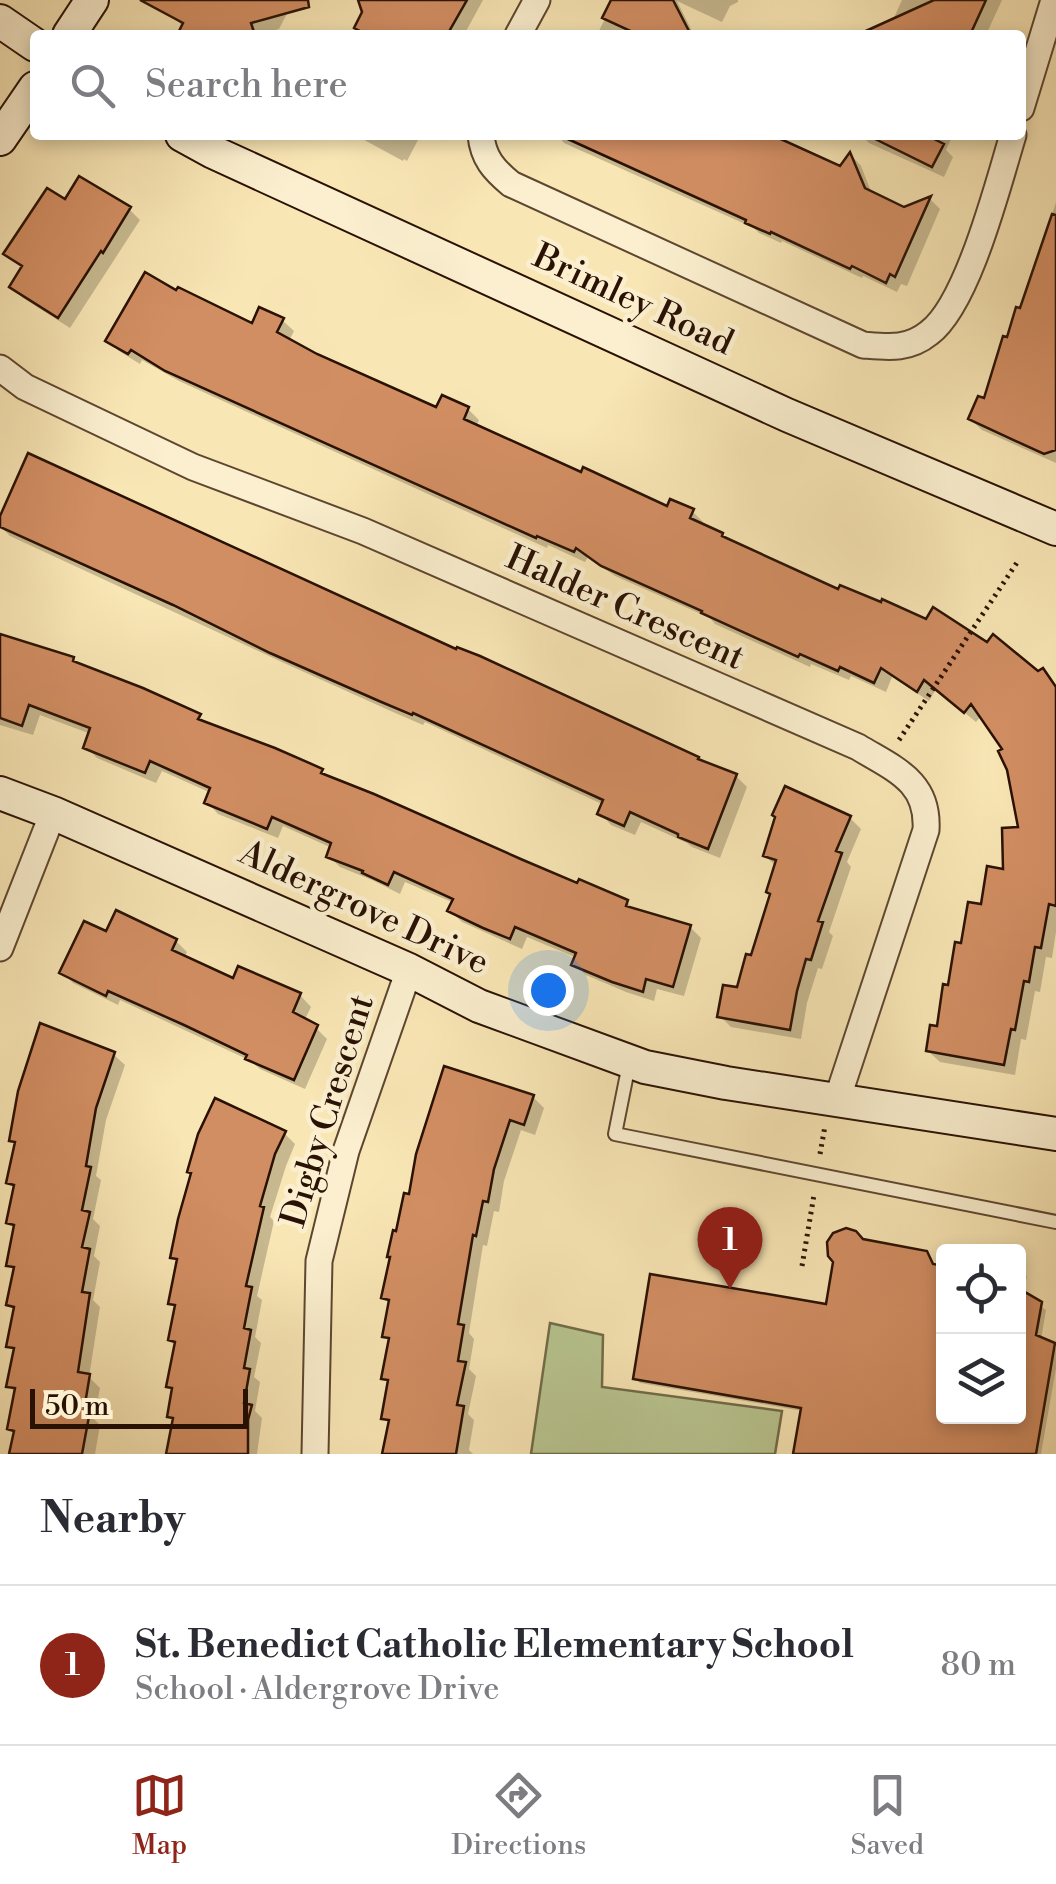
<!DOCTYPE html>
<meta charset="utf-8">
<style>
:root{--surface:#fff;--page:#f7f7f7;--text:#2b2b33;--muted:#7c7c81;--line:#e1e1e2;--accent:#8f2418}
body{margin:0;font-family:"Libre Bodoni",serif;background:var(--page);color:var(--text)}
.controls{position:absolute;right:30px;bottom:30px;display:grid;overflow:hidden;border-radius:10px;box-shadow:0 5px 15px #0003}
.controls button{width:90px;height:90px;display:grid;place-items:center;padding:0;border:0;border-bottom:2px solid var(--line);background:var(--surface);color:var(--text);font:50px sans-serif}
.scale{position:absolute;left:30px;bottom:25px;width:218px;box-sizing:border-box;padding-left:10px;border:5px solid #291104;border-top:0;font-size:28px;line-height:35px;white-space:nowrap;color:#291104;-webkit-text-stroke:8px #fbefcf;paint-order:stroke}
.you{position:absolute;left:548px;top:990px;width:35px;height:35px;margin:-25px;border:8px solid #fff;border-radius:50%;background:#1a73e8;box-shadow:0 0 0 15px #1a73e833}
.badge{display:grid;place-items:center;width:65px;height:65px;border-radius:50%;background:var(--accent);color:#fff;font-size:32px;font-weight:700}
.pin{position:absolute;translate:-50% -82px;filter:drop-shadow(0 2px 5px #0008)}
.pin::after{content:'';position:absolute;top:52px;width:35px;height:30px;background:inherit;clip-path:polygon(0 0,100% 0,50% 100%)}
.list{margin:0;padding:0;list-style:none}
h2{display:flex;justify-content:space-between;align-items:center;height:130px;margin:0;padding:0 40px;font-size:42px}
h2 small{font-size:32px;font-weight:400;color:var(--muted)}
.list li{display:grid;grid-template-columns:65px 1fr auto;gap:30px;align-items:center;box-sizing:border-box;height:160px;padding:0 40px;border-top:2px solid var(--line)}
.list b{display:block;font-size:38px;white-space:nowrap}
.list p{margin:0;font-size:32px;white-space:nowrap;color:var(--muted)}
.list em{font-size:32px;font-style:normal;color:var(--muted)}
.icon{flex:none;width:55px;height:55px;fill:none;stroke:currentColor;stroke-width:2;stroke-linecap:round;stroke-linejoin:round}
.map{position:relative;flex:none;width:1056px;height:1454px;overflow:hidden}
.search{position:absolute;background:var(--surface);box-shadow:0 5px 15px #0003;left:30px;right:30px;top:30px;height:110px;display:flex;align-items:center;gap:25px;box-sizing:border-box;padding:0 35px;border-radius:10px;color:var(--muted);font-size:38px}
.sheet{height:290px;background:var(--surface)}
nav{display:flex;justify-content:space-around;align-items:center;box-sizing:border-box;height:140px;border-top:2px solid var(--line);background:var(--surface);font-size:28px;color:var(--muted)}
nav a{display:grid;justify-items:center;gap:5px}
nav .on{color:var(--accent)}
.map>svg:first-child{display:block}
.green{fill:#b9c691;stroke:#716c4a;stroke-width:2.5}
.shadow{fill:#0003}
.building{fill:#d28e63;stroke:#291104;stroke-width:2.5}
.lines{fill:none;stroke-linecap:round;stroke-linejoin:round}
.lane-casing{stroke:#5d4630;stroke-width:16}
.street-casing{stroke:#5d4630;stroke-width:29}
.secondary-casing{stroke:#291104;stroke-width:36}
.path{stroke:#291104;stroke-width:5;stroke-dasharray:2.5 5;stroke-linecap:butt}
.lane{stroke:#fbefcf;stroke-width:12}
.street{stroke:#fbefcf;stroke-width:25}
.secondary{stroke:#fbefcf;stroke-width:32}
.labels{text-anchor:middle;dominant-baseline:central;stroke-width:9;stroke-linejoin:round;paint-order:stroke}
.street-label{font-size:35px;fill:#291104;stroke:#fbefcf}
</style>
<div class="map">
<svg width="1056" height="1454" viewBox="0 0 1056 1454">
<rect width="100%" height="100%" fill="#f9e6b5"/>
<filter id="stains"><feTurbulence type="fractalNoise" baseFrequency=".002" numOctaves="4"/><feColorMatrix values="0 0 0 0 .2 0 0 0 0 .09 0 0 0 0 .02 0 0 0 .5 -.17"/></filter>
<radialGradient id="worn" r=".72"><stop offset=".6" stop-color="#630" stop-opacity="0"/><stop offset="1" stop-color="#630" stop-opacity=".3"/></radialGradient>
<path class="green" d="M550,1323L603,1335L602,1387L782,1411L775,1454H531Z"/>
<path class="shadow" d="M176,0H294L279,29L260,35H183L184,27L169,14Z
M368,0H483L464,35H365L357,27Z
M614,0H738V2L730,6L722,22L677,1L694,35H597Z
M902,0H1002L986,35H882L892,22Z
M355,135H418L419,138L407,161L404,159L403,161Z
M557,135H761L841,169L851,155L861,166L872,194L904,209L930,199L940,209L907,286L901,284L897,292L863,276L862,278L782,241L781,243L759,233L754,228L564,143Z
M861,135H953L946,150L953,157L944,177L869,143Z
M65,202L129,209L140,220L70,328L23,298L12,287L24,268L6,253Z
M1056,202V463L982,430L970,419L985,402L1022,311Z
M177,294L253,326L282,320L294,331L289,341L316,356L438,410L468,409L479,420L476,427L668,509L692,511L703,522L702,526L722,535L729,542L840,592L1038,674L1043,671L1056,685V932L1052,958L1046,957L1040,992L1035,991L1026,1040L1021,1039L1015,1075L940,1062L928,1051L939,1029L963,946L983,907L1006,872L1021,830L1006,750L982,715L976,722L936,689L929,701L892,677L886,692L851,676L849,680L811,664L810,667L715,624L710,618L615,576L588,557L585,562L548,545L547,548L179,381L142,360L140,364L119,351L108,340Z
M0,522L697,759L736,776L747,787L720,858L692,847L687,843L641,822L635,835L611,825L600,813L604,805L425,722L423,725L393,712L284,663L10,536L0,526Z
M0,636L73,659L81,667L199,716L209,725L321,771L328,778L522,863L627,902L635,911L690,927L701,938L684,996L657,989L654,1001L626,992L586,975L574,964L577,958L527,937L522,949L462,922L450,911L454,903L405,882L400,894L372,880L340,867L329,856L332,848L283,826L278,838L218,814L207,802L211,793L162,771L156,783L97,758L86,747L91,734L40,715L33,735L0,725Z
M850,818L861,829L847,862L851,867L829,932L833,936L822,969L818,968L807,1003L801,1039L731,1027L720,1016L739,990L752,958L772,895L777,867L765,856Z
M107,935L176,941L187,952L184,959L234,981L300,995L311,1007L304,1021L316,1028L327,1039L305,1089L260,1069L251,1061L120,1000L118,1005L73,983L62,972Z
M113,1054L125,1065L106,1120L96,1176L101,1180L93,1219L100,1226L94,1256L100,1262L93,1300L100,1307L89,1377L100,1388L94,1419L100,1425L95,1454H12L16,1435L9,1428L16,1393L9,1386L15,1352L9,1346L15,1311L9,1304L15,1272L9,1265L16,1230L9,1222L16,1189L9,1183L17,1145L12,1140Z
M533,1097L544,1108L535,1135L521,1130L504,1181L499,1212L494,1211L487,1246L483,1245L469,1333L474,1339L469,1369L476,1376L468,1414L474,1420L469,1450L473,1454H385L391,1425L383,1418L390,1384L383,1378L391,1343L384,1336L390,1304L384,1298L411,1197Z
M284,1133L295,1144L286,1166L270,1217L274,1221L257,1296L262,1300L255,1337L261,1343L254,1377L260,1382L255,1411L262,1418L257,1454H175V1421L169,1416L174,1391L169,1386L176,1346L170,1339L176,1308L171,1303L179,1262L173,1257Z
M863,1242L930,1259L942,1273L944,1416H1018V1270L1027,1276L1023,1294L1046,1310L1041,1340L1056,1348V1368L1041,1454H795L803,1411L640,1383L635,1378L828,1307Z"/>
<path class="building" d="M140,0H308L309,7L251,23L255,35H177L183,23Z
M358,0H467L447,35H368L354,28L362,12Z
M611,0H673L691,35H639L602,18Z
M934,0H986L970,35H857Z
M559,135H772L840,166L850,152L865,188L904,207L931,196L895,277L890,274L886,283L852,266L850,269L771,232L770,234L745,223L746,220Z
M867,135H926L944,144L932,167Z
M79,176L131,207L103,253L101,251L58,318L9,287L22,266L3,254L47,188L65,199Z
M1052,214L1056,215V450L1044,454L968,419L978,396L984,398L1003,336L1007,337L1016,307L1020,308Z
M145,272L176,290L178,287L252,323L259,307L284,318L277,332L317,354L436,407L442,395L469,407L464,419L581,472L583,467L667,506L670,499L694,509L690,518L723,533L722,536L838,589L840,585L881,602L882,599L926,619L933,607L987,642L993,634L1038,671L1043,668L1056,687V906L1049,904L1041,948L1035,947L1029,982L1024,981L1015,1030L1011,1029L1004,1065L926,1051L930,1025L937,1026L943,984L948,985L955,942L961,943L968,902L981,904L987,866L1003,869L1002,828L1018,827L1007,770L998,751L1002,749L971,704L964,713L924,680L917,692L881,668L874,683L840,667L838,671L800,654L798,657L701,613L702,611L601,566L576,548L574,552L537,536L536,538L165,371L131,350L128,354L105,341Z
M28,453L456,649L457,647L480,656L699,757L698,759L737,774L708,849L678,837V834L630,812L624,826L597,814L603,800L413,713L412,715L379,701L270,653L173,605L0,527V516Z
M0,634L74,657L73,661L143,688L201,714L198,719L275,748L323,769L321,773L374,794L523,860L577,883L579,879L628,900L626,906L691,925L673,987L646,979L643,992L612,982L571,965L576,953L515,927L510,939L483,928L447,911L453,899L394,872L388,885L362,873L363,871L326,857L331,843L272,817L267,829L204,803L210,788L150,761L145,773L83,748L90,728L29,705L22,726L0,718Z
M785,786L851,816L836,851L842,853L818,921L823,922L811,960L806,959L797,991L790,1030L717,1017L723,985L737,987L746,954L751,955L770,894L766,892L776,860L763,856L775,817L772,815Z
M116,910L177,939L172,950L233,978L238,966L301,993L293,1012L318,1025L294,1080L245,1059L247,1055L184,1025L108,991L106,996L59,973L84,921L106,931Z
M40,1023L115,1052L96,1108L86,1166L91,1167L82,1210L90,1212L82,1247L90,1249L82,1292L90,1293L78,1372L90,1374L84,1410L90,1411L82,1454H9L14,1431L7,1429L15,1388L6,1387L14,1348L6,1347L14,1307L6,1305L14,1267L6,1266L14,1225L6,1223L14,1185L6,1183L15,1142L9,1141L18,1091Z
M444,1066L534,1095L524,1125L510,1120L494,1169L488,1202L483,1201L476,1236L473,1235L458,1324L464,1325L458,1361L466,1362L457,1405L464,1406L456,1454H382L389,1420L381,1419L388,1380L381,1379L389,1338L382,1337L389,1300L381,1298L390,1257H387L393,1230L396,1231L404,1193L409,1194L416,1154Z
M215,1098L286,1131L275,1154L260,1206L264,1207L246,1286L252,1287L244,1328L251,1330L244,1368L250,1369L244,1403L252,1405L248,1420V1454H166L173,1418L167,1417L172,1388L166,1387L175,1342L168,1340L175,1305L168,1304L177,1259L170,1258L178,1219L191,1173L187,1172L198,1134Z
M846,1228L856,1231L863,1239L927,1251L933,1264L944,1266V1416H1018V1288L1042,1302L1036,1335L1055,1343L1036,1454H793L801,1408L633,1379L650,1274L826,1304L833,1262L828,1256L827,1242L833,1233Z"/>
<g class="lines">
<defs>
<path id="lane" d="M629,1064L615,1134L1056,1222"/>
<path id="street" d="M518,35L537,0
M1021,108L1054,0
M481,135C483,158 494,170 511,184L863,345C888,347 908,350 929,333C968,304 998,184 1013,135
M0,368L25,387L193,467L363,531L858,747C894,769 929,781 926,830L837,1100
M0,948L53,813
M315,1454L319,1261L346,1151L409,970"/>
<path id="secondary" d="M0,21L35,45
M69,35L92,0
M182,135L213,152L787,415L1056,529
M0,139L35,88
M0,793L53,813L409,970L479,1006L645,1067L726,1083L1056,1134"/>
</defs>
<use href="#lane" class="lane-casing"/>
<use href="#street" class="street-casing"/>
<use href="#secondary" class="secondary-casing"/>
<path class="path" d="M899,740L1018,561
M820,1154L825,1126
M802,1266L814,1195"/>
<use href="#lane" class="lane"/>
<use href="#street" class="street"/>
<use href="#secondary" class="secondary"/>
</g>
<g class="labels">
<g class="street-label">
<text transform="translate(633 300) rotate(25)">Brimley Road</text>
<text transform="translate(625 608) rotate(24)">Halder Crescent</text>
<text transform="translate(364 908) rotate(25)">Aldergrove Drive</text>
<text transform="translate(328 1111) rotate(-73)">Digby Crescent</text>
</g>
</g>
<rect width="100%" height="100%" filter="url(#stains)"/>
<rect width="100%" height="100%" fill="url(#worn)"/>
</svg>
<div class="controls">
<button><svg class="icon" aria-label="locate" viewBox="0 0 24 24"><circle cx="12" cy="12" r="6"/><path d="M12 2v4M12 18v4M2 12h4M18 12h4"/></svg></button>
<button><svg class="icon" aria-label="layers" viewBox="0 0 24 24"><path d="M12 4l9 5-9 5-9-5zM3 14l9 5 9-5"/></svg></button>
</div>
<div class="scale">50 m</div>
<div class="you"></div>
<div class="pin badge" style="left:730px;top:1289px">1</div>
<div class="search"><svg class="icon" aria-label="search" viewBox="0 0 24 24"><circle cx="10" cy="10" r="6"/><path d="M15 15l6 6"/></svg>Search here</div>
</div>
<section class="sheet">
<h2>Nearby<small></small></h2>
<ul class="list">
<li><span class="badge">1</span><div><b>St. Benedict Catholic Elementary School</b><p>School · Aldergrove Drive</p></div><em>80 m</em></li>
</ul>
</section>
<nav>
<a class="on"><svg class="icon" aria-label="map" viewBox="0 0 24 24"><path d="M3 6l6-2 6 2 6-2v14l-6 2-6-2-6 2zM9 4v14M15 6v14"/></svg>Map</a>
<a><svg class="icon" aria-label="directions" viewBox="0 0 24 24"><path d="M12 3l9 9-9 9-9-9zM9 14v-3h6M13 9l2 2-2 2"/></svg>Directions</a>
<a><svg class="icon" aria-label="saved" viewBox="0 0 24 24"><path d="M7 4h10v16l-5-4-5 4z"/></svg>Saved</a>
</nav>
